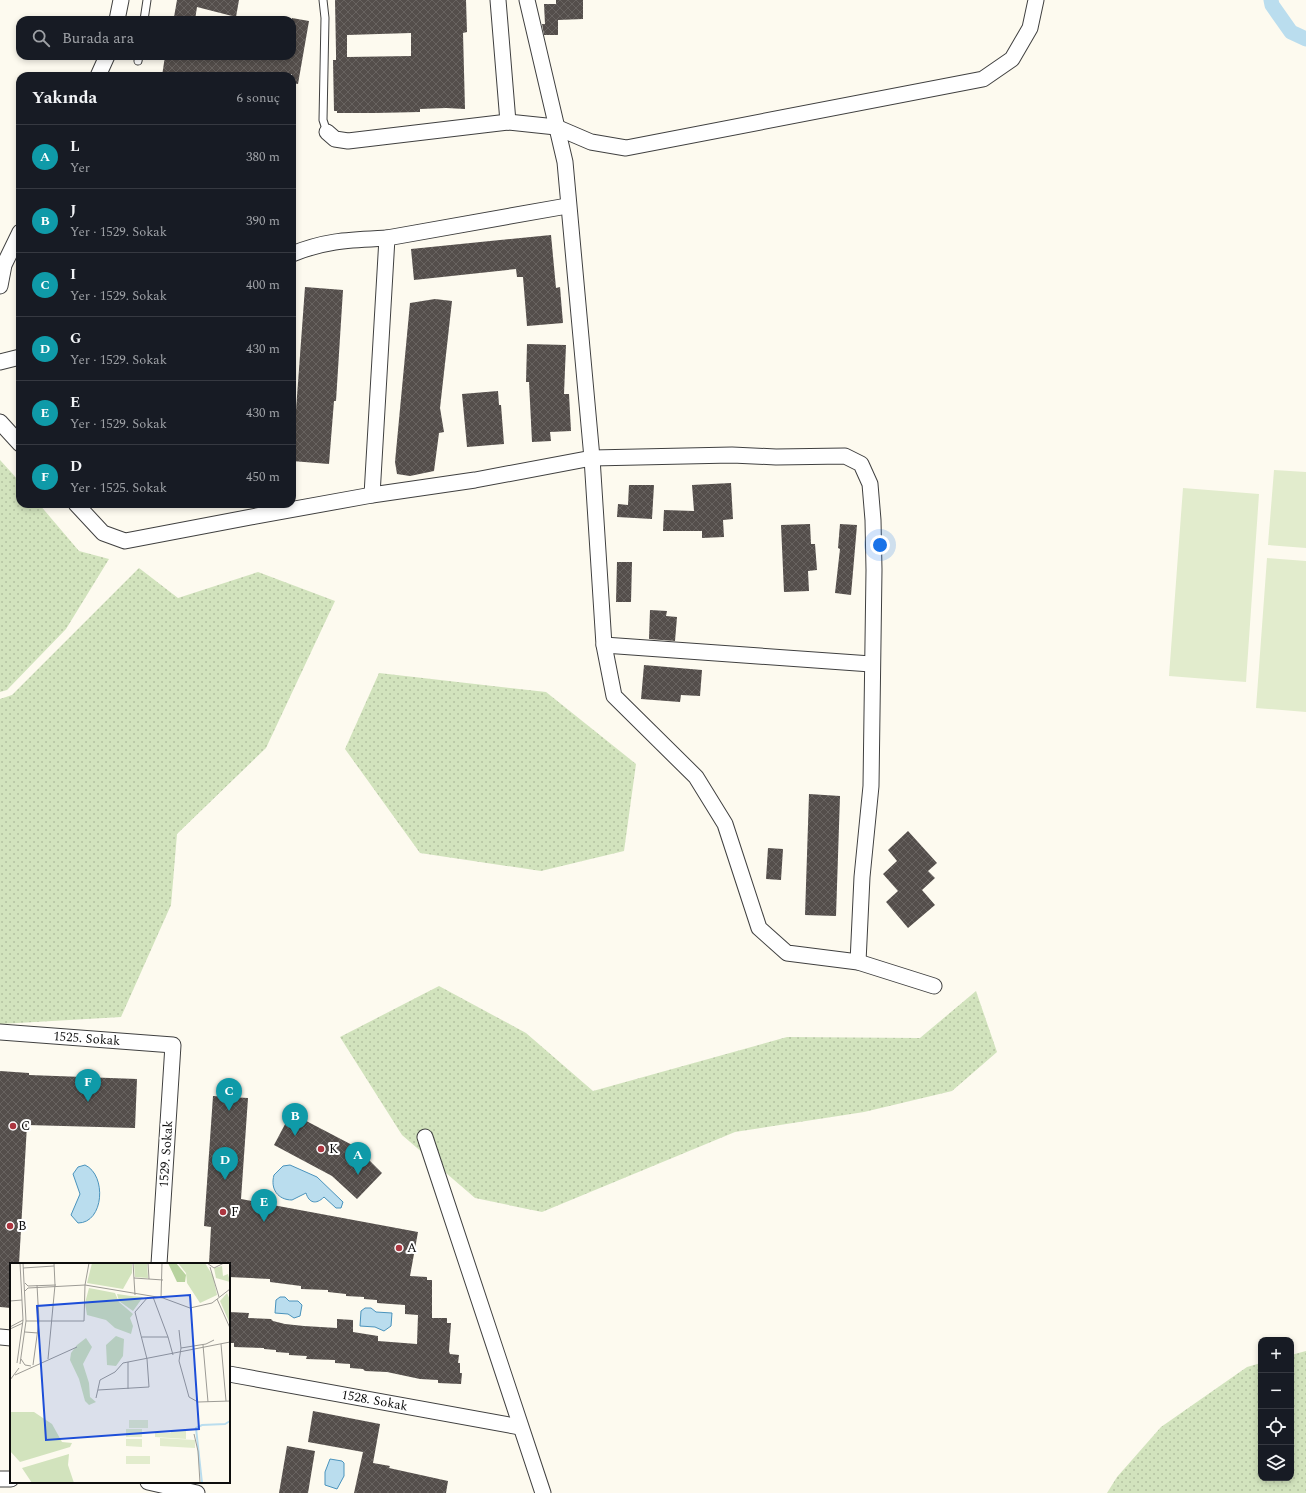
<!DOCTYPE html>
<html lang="tr">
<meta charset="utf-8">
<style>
:root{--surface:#171b24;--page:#242831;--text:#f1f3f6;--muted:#9ea1a6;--line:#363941;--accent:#d29ea4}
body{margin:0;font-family:Spectral,serif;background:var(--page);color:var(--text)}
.controls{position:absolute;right:12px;bottom:12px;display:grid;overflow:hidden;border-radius:8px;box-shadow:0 2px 6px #0003}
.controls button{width:36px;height:36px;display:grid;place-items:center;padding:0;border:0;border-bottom:1px solid var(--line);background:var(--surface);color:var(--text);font:20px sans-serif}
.you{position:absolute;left:880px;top:545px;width:14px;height:14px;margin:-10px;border:3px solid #fff;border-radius:50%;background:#1a73e8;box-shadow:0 0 0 6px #1a73e833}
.badge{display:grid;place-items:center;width:26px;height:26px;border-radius:50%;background:var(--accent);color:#fff;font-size:13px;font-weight:700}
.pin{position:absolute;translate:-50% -33px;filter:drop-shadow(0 1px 2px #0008)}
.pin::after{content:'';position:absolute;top:21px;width:14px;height:12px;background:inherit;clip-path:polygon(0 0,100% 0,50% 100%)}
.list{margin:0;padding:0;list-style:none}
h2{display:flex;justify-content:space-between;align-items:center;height:52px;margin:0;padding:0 16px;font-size:17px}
h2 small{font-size:13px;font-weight:400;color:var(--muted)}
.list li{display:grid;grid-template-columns:26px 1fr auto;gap:12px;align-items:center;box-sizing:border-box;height:64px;padding:0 16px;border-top:1px solid var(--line)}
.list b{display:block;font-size:15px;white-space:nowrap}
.list p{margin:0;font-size:13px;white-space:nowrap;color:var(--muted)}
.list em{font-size:13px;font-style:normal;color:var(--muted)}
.icon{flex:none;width:22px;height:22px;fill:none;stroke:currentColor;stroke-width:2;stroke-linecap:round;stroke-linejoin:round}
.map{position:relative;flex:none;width:1306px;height:1493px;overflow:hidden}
.search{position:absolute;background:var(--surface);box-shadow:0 2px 6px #0003;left:16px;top:16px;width:280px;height:44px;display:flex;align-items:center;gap:10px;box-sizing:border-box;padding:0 14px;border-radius:12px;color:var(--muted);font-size:15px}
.panel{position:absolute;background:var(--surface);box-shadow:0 2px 6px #0003;left:16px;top:72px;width:280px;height:436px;border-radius:12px}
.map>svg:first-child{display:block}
.grass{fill:url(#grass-dots)}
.pitch{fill:#e2eccd}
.water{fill:#baddee;stroke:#4a93bc}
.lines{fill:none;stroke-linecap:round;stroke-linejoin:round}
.canal{stroke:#baddee;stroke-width:15}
.building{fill:url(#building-cross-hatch);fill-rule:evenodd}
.lane-casing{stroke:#404040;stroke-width:9}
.street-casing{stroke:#404040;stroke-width:17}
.lane{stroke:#fff;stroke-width:7}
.street{stroke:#fff;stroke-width:15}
.poi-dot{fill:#ac3640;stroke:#fff;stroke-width:1.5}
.labels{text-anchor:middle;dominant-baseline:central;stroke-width:4;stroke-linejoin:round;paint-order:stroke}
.street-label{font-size:13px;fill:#0d0d0d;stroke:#fff}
.poi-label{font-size:13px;fill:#0d0d0d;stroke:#fff;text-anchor:start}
.inset-river{fill:none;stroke:#baddee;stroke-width:2}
.inset-road{fill:none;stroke:#9d9b95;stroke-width:1}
.view{fill:#1d4ed8;fill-opacity:0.15;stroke:#1d4ed8;stroke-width:2}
.inset-edge{fill:none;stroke:#0d0d0d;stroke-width:2}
</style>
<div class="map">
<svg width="1306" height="1493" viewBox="0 0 1306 1493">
<defs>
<pattern id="grass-dots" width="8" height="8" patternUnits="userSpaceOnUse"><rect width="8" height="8" fill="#d2e3bd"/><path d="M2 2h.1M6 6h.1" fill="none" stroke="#b3c2a1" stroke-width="1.8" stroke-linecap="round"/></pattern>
<pattern id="building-cross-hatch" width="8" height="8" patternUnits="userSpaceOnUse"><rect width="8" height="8" fill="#544e4b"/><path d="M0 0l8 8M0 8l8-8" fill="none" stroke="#686360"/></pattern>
</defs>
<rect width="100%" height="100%" fill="#fdfaef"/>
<path class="grass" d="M0,460L20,482V504H39L79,551L109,559L66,629L7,690L0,692Z
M139,568L178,598L258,572L335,601L266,748L177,834L171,905L121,1017L0,1024V699L12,695Z
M379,673L546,692L636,764L624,851L541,871L420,853L345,749Z
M439,986L526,1033L593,1091L787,1037L920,1038L976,991L997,1052L952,1091L864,1112L735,1132L542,1212L475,1198L402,1135L340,1037Z
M1306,1351V1493H1107L1117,1477L1161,1427L1247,1367L1261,1363V1478H1291V1355Z"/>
<path class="pitch" d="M1274,470L1306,472V548L1268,545Z
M1183,488L1259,494L1246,682L1169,676Z
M1267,558L1306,561V712L1256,708Z"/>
<path class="water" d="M85,1165C107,1175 104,1223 78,1223L71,1215L80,1194L73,1174L78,1167Z
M290,1165L317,1177L343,1202L341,1208H336L324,1197C316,1205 309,1203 306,1193L292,1200C278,1200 270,1189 274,1175L283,1166Z
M280,1297H285L289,1301H298L302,1305L300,1316L294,1318L288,1314L275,1313L276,1300Z
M365,1308H371L376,1312L392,1313L391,1326L384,1331L375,1327L360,1326L361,1311Z
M330,1459L342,1461L344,1463V1476L337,1489L325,1485V1472Z"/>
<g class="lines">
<path class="canal" d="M1271,0L1272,5L1291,32L1306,39"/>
</g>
<path class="building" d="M177,0H239L236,17L197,7L195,20H176L177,18L174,17Z
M335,0H466L467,32L463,33L465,109L446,108L420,109V112L375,113H337V111H334L333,60H336V53ZM411,33V56L347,57V35Z
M556,0H583V19L558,20V35H544L542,24H545L544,4H556Z
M292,18L309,21L298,84L292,83V74H289V76H162L165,56H292Z
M551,235L556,288L560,287L563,323L527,326L523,277H517L516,269L414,280L411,249Z
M305,287L343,290L336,401H334L329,464L292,461V442L295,410H296Z
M435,299L452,301L440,408L444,432L439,433L434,471L410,476L397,474L395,462L410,303Z
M527,344L566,345L564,394H569L571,431L550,432L551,441L532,442L529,382H526Z
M498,391L499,405H501L504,444L467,447L462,394Z
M731,483L733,519L723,520L724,537L702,538V531H663L664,510L694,511L692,485Z
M629,485H654L652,519L617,517L618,504L628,505Z
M810,524L811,544H815L817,570L808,571L809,591L784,592L781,525Z
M840,524L857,525L851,595L835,593L840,549L838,548Z
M617,562H632L631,602H616Z
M650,610L667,611L666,616L677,617L675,641L649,639Z
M644,665L702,670L700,696L681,695L680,702L641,699Z
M809,794L840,796L836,916L805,915Z
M908,831L937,863L928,871L935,878L922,890L935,905L908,928L886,902L898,891L883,874L897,861L888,850Z
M768,848L783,849L781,880L766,879Z
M0,1071L29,1073V1075L137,1079L135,1128L27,1125L19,1264H11V1308L0,1307Z
M213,1096L248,1098L241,1199L418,1232L410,1276L427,1277V1280H432V1318H447V1323H451L449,1351L450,1354L459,1355L458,1363H460V1373H462L461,1384L438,1383V1380L420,1379L387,1372L365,1371L363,1369L350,1368V1364L335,1363V1360L306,1359L307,1356L289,1355V1353L276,1352V1350L264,1349V1348L234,1347V1343H229V1312L249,1313L248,1318L271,1319L273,1321L285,1324L304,1326L337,1328V1319L353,1320V1332L378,1336V1341L417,1344L418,1315L405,1314V1305L377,1303V1300L364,1299V1297L346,1296V1294L328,1292V1290L301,1289V1286L270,1282V1279L229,1277V1264H209L211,1227L204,1226Z
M291,1113L356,1147L382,1173L357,1199L332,1176L274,1145Z
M313,1411L380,1424L373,1463L390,1466L389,1468L448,1481L446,1493H354L363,1452L308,1442Z
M287,1446L315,1451L308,1493H279Z"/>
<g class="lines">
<defs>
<path id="lane" d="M323,0L325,18L323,120L327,132
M144,20L147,0
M138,61L139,56"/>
<g id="street">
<path d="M498,0L508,122"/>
<path d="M527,0L565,162L592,458L604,645L614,696L696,777L725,824L759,928L787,953L858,962L934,986"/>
<path d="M117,20L121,0"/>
<path d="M98,76L107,56"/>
<path d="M327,132L335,139L348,141L508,122L556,127L591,142L626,148L983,79L1012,59L1030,28L1036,0"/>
<path d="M292,254C327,240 349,240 387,238"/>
<path d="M0,286L4,265L20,232"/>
<path d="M0,362L20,357"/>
<path d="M0,422L20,444"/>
<path d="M372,495L387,238L567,206"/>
<path d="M76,504L103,533L125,541L251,517L372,495L475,480L592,458L732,455L776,457L845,456L861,464L870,484L873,520L874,570L871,786L862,877L858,962"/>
<path d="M604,645L871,664"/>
<path id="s1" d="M0,1032L173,1045L159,1264"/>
<path d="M425,1137L543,1493"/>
<path d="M0,1337L11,1338"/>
<path id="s2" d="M229,1374L520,1427"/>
<path d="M0,1479H11"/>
<path d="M148,1482L197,1493"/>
</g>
</defs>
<use href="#lane" class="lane-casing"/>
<use href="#street" class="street-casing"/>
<use href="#lane" class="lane"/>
<use href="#street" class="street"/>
</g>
<g class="poi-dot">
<circle cx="13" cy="1126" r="4"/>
<circle cx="321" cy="1149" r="4"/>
<circle cx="223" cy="1212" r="4"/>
<circle cx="10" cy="1226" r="4"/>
<circle cx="399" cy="1248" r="4"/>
</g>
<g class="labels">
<g class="street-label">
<text stroke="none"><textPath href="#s1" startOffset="87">1525. Sokak</textPath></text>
<text transform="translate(166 1154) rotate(-86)">1529. Sokak</text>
<text stroke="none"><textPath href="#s2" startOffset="148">1528. Sokak</textPath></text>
</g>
<g class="poi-label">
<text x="21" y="1126">C</text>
<text x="329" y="1149">K</text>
<text x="231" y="1212">F</text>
<text x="18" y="1226">B</text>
<text x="407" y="1248">A</text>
</g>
</g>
<g transform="translate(10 1263)">
<rect width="220" height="220" fill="#fdfaef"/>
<path d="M82,0H122V10L113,26L77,20ZM124,0H137L138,15L125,14ZM168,0H195L203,13L207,32L190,40L177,20L176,10ZM212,3L213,13L218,11L220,19L206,15L204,5ZM79,25L105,30L109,39L123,51L120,55L123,63L121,71L105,65L96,57L77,52L75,40ZM107,31L121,33L133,34L123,48L109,38ZM106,73L114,76L113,93L106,103L97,102L96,82ZM76,75L82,84L73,101L79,120L80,134L86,139L79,142L75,138L69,116L60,97L61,90L67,82ZM0,149H24L42,161L52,179L62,180L60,184L10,199L0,188ZM59,191L58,202L64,220H22L12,205Z" fill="#d2e3bd"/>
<path d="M158,0H166L176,12L175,19H167Z" fill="#b7d29e"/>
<path d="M217,30L220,37V61L210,38Z" fill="#d2e3bd"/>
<path d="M119,157H138V165H119ZM116,166H132V174H116ZM161,168H176V176L145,174V170H161ZM150,175L185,177V185L150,183ZM116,176H132V184L116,183ZM116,193H140V201H116Z" fill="#e2eccd"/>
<path class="inset-river" d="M192,220L186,165L192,162L215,161L220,158"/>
<path class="inset-road" d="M123,0L125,32M138,0L139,16M197,0L204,5L214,0M200,4L209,34M13,5L44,3M124,15L153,17M15,20L18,23L46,22M15,28L18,25L75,22L153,35L180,45L202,40L220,26M143,34L158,74M151,35L152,0M207,36L220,65M0,38L12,37M16,58H74L75,22L79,0M0,64L13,57M0,66L13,60M169,67L171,85L169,98L179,134L188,139L220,138M15,69L28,70M132,74H158L163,92M211,81L216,138M193,82L198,139M171,85L196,81L204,77M11,96L15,102L21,103M38,96L45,22L44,0M7,100L13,57L10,0M10,101L16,58L13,0M23,102L29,58L27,22M5,112L67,84M0,117L9,105M118,126V99M88,127L139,124L137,96L125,49L138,34M86,135L90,117L105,109L113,100L220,79M184,171L188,188L190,220"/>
<path class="view" d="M180,32L189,166L36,177L27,43Z"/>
<rect width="220" height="220" class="inset-edge"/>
</g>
</svg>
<div class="controls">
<button>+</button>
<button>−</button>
<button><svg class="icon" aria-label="locate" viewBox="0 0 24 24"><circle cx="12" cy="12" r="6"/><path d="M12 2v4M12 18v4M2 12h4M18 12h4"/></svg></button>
<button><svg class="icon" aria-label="layers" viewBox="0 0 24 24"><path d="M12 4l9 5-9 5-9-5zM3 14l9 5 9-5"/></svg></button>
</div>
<div class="you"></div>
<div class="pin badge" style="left:358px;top:1175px;background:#0f9aa8">A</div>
<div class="pin badge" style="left:295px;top:1136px;background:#0f9aa8">B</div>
<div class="pin badge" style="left:229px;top:1111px;background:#0f9aa8">C</div>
<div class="pin badge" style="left:225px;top:1180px;background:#0f9aa8">D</div>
<div class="pin badge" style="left:264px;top:1222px;background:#0f9aa8">E</div>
<div class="pin badge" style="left:88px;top:1102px;background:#0f9aa8">F</div>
<div class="search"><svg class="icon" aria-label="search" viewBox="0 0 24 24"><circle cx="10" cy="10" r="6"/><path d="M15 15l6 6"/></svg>Burada ara</div>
<section class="panel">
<h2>Yakında<small>6 sonuç</small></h2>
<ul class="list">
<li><span class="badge" style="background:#0f9aa8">A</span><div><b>L</b><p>Yer</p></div><em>380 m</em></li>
<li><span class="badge" style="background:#0f9aa8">B</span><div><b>J</b><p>Yer · 1529. Sokak</p></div><em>390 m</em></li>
<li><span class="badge" style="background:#0f9aa8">C</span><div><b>I</b><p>Yer · 1529. Sokak</p></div><em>400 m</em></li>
<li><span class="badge" style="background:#0f9aa8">D</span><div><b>G</b><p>Yer · 1529. Sokak</p></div><em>430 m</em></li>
<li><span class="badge" style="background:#0f9aa8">E</span><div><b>E</b><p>Yer · 1529. Sokak</p></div><em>430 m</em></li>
<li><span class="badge" style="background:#0f9aa8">F</span><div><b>D</b><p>Yer · 1525. Sokak</p></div><em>450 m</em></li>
</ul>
</section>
</div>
